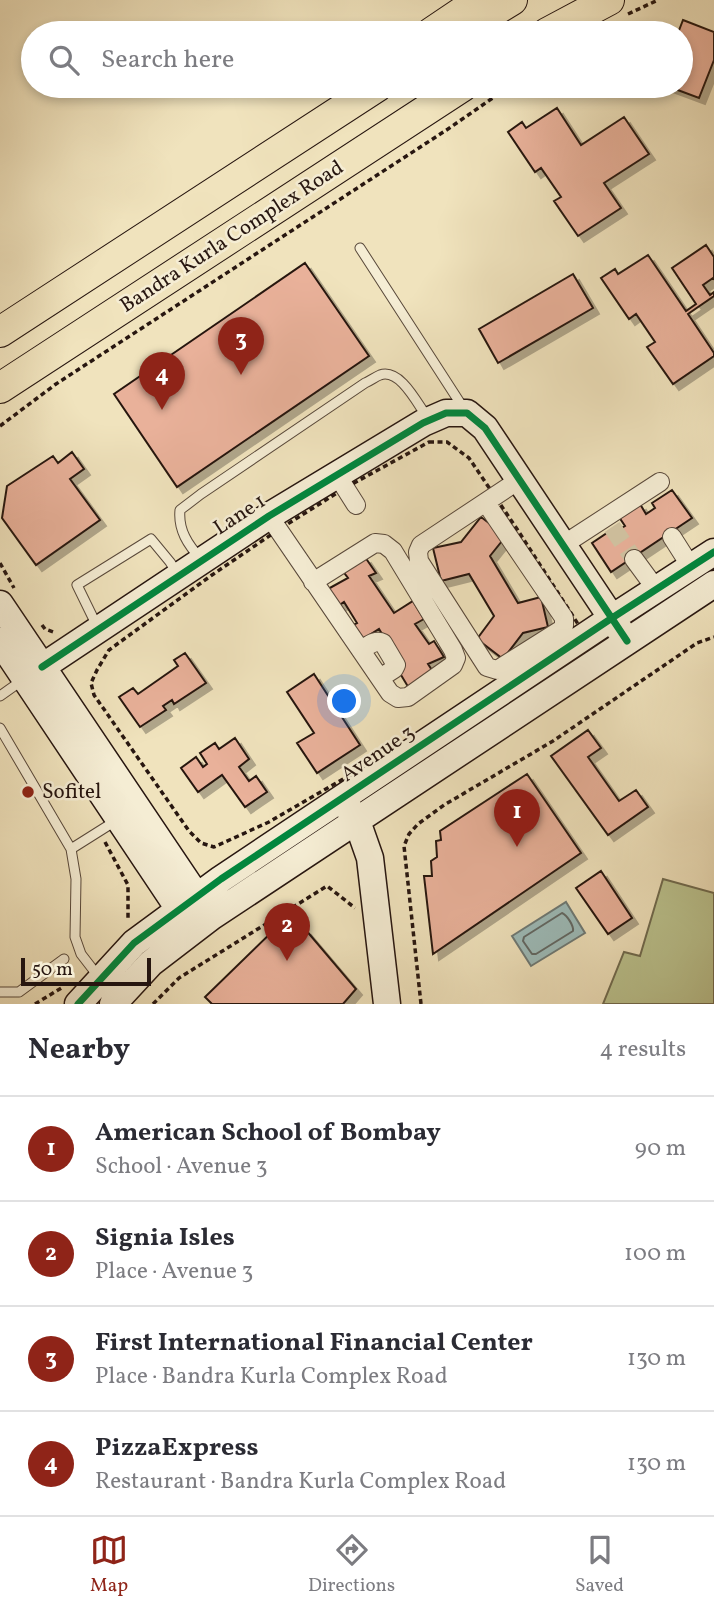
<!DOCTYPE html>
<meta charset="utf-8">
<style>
:root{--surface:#fff;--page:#f2f2f3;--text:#2b2b33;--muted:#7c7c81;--line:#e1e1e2;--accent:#8f2418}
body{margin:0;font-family:Vollkorn,serif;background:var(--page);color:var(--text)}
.scale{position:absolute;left:21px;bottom:18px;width:130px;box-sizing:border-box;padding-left:7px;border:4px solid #271610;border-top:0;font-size:19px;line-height:24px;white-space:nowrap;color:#271610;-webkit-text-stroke:5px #f5edd4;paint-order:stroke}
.you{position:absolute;left:345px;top:702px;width:24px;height:24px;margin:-18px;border:5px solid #fff;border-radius:50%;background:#1a73e8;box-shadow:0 0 0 10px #1a73e833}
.badge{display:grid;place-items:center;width:46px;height:46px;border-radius:50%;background:var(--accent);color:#fff;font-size:23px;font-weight:700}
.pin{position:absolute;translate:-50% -58px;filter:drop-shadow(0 2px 4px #0008)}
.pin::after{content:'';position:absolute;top:37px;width:24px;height:21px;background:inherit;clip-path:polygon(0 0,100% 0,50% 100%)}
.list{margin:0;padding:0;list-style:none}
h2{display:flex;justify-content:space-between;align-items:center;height:91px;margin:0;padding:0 28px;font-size:30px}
h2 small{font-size:23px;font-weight:400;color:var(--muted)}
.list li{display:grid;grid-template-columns:46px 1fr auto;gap:21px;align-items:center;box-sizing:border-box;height:105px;padding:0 28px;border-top:2px solid var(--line)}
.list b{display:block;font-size:26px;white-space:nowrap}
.list p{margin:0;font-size:23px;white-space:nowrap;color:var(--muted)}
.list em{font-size:23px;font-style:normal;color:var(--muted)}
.icon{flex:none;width:38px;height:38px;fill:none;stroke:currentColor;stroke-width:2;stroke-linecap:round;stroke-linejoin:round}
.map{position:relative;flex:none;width:714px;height:1004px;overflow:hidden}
.search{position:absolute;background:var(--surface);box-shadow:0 4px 10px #0003;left:21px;right:21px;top:21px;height:77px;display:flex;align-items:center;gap:18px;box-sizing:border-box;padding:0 24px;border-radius:38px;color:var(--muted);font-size:26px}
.sheet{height:511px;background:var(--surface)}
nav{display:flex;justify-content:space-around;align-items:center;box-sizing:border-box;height:98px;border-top:2px solid var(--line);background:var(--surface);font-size:19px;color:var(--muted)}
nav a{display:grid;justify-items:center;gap:4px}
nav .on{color:var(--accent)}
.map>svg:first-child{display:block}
.green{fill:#bbc38f;stroke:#716c50;stroke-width:2}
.water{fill:#9dbcba;stroke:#6e7a76;stroke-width:2}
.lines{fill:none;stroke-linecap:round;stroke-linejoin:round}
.shore{stroke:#626965;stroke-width:2}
.building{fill:#e9b19a;stroke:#271610;stroke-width:2;filter:url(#shadow)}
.street-tunnel{stroke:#d2c4a3;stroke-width:18;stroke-dasharray:18 9;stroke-linecap:butt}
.lane-casing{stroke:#59493b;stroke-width:11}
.street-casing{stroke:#59493b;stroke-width:20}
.secondary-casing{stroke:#271610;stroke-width:29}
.primary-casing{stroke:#271610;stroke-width:32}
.path{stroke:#271610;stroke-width:3.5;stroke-dasharray:5 3.5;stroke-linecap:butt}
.lane{stroke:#f5edd4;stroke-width:9}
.street{stroke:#f5edd4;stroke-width:18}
.secondary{stroke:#f5edd4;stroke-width:26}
.primary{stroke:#f0e3bd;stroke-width:30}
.cycleway-casing{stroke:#f5edd4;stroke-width:11}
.cycleway{stroke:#00873e;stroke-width:7}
.poi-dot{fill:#8f2418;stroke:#f5edd4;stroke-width:2.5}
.labels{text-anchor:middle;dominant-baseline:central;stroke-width:5;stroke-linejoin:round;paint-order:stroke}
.street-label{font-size:21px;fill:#271610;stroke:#f5edd4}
.poi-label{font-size:21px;fill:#271610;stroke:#f5edd4;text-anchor:start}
</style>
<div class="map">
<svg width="714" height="1004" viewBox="0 0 714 1004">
<defs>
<filter id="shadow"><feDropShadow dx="6" dy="6" stdDeviation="0" flood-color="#0004"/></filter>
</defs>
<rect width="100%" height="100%" fill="#f0e3bd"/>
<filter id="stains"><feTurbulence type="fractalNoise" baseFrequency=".00286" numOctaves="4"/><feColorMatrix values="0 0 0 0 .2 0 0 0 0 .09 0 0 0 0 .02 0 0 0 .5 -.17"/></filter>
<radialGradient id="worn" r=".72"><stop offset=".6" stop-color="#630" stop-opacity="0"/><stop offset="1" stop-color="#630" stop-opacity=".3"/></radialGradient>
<path class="green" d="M663,879L714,893V1004H603L624,952L640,956Z"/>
<path class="water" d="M566,902L585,933L531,966L512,936Z"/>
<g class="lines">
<path class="shore" d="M562,913C567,915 574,926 573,931L536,954H532L523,941L524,937Z"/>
</g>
<path class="building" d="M683,20L714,32V60L699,98L667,86H681V33H678Z
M557,108L581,145L624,117L649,154L604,183L621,208L578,236L554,201L561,197L541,168L535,172L508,132L522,122L526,128Z
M706,245L714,257V279L713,278L703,285L710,295L714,292V296L688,314L714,353V356L673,384L647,347L655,342L636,314L629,319L601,278L615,269L618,274L648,255L686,311L696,304L672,268Z
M305,263L369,356L177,487L114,394Z
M573,274L593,308L498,363L479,329Z
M72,452L84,469L70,479L100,520L36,565L2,518L7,486L53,456L58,463Z
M672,490L692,518L611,572L592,543L610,531L612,534L625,526L619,517L640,504L646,514L655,508L652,503Z
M481,517L506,536L490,556L518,603L541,597L548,627L523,633L503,659L477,639L494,616L469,574L441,581L433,548L461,542Z
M365,557L376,573L369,576L394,613L413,601L424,619L415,624L429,644L434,641L444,657L428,664L435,675L410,690L398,670L402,667L379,629L360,641L351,626L357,623L344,602L338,606L328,589L348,578L342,570Z
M185,653L206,683L174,704L172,700L163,706L166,710L140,727L119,697L133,688L138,694L178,666L174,660Z
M314,674L360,745L317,773L297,743L314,733L287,692Z
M588,730L601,748L588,757L619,801L636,790L648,807L608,835L551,756Z
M235,738L249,759L239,767L249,781L256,776L267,792L245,807L222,775L198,792L181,768L196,757L203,767L207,764L200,753L215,743L219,749Z
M527,774L581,853L433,954L424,876H432L431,861L437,857L436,841L441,840L440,831Z
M601,871L632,918L608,934L576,888Z
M281,923L293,933L305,929L356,989L343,1004H212L205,997Z"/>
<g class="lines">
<path class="street-tunnel" d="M612,527L634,559"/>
<defs>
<path id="lane" d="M360,248L464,409
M201,559C188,545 178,530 180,510L201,494L365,383C370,381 375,377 380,375C400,368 417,403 427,417
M98,628L77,585L151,539L170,562L177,573
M0,696L24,679
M0,728L71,849L76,879L75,937L81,954L98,976
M71,849L117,820
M0,992H19L64,959"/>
<path id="street" d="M337,475L356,505
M486,503L564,618V626L562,629L497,670L487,667L419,561L418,552L421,545L519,480
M269,516L390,693L398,698L408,697L453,665L456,658L453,650L393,551L384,544L375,543L313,582
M672,537L691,567
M563,545L660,482
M634,559L656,589
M361,650C368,646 375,639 383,643L396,665L394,669L380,678"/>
<path id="secondary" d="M0,604L206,910
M0,641L189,924
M42,667L269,516L423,423L446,413H467L485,428L627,641
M347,806L357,821L370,858L387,1004
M78,1004L134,943L221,879L612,618L714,552
M113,1004L151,963L211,917L714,584"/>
<path id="primary" d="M431,33L471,6
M458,33L512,0
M547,33L609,0
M0,332L378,86
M0,388L463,86"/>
</defs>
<use href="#lane" class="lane-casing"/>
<use href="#street" class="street-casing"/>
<use href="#secondary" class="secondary-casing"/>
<use href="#primary" class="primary-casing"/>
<path class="path" d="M628,14L658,0
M0,426L56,384L448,129L510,86
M429,442H447L469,458L517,529L578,624L571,637L374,761L269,822L214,847L201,843L189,831L94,695L91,683L97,670L109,650L212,575L278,530L345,488Z
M0,563L14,588
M42,625L45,629L56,633
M105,842L128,885V920
M35,1004L63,987
M153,1004L179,978L327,886L355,908
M421,1004L404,846L409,834L418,824L444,805L553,741L697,643L714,637"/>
<use href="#lane" class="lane"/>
<use href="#street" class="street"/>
<use href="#secondary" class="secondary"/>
<use href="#primary" class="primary"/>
<defs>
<path id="cycleway" d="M42,667L269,516L423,423L446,413H467L485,428L627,641
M78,1004L134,943L221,879L612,618L714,552"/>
</defs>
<use href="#cycleway" class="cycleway-casing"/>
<use href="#cycleway" class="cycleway"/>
</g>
<circle class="poi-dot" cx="28" cy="792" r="7"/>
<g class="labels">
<g class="street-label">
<text transform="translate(232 237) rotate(-33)">Bandra Kurla Complex Road</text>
<text transform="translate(240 515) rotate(-33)">Lane 1</text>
<text transform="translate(378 754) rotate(-34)">Avenue 3</text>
</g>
<g class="poi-label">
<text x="42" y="792">Sofitel</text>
</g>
</g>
<rect width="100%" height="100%" filter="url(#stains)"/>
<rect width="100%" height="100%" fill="url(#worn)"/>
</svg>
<div class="scale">50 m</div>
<div class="you"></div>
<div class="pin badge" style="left:517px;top:847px">1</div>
<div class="pin badge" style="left:287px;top:961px">2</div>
<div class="pin badge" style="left:241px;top:375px">3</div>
<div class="pin badge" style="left:162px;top:410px">4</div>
<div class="search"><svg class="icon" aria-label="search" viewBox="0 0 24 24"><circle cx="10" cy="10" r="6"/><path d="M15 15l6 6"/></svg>Search here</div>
</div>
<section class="sheet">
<h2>Nearby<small>4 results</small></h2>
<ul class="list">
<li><span class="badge">1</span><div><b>American School of Bombay</b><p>School · Avenue 3</p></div><em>90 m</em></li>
<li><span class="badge">2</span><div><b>Signia Isles</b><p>Place · Avenue 3</p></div><em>100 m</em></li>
<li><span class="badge">3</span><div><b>First International Financial Center</b><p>Place · Bandra Kurla Complex Road</p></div><em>130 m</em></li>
<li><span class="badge">4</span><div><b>PizzaExpress</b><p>Restaurant · Bandra Kurla Complex Road</p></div><em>130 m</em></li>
</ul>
</section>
<nav>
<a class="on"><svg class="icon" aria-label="map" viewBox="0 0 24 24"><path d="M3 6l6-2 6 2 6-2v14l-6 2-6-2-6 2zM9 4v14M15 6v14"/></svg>Map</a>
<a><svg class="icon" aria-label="directions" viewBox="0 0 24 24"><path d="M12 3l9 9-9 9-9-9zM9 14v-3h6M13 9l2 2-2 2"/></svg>Directions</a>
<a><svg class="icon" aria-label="saved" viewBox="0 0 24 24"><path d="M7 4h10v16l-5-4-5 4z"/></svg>Saved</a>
</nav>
